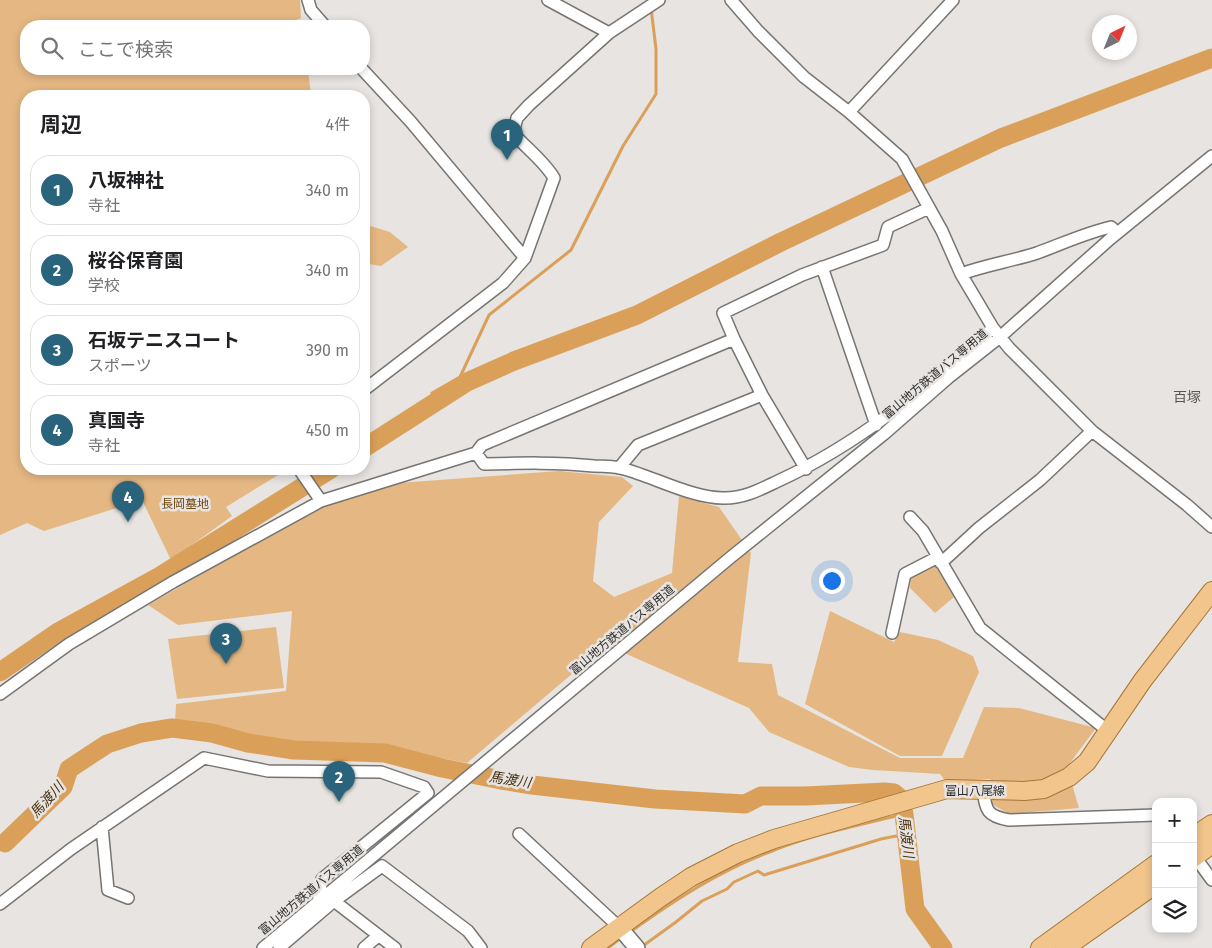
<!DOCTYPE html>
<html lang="ja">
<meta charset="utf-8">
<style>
:root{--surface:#fff;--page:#f6f6f6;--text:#202124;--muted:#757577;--line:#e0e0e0;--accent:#29647c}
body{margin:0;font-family:"Fira Sans","Noto Sans JP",sans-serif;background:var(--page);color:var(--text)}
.controls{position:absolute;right:15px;bottom:15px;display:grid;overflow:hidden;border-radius:10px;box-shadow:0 2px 8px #0003}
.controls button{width:45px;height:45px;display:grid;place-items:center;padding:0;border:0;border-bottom:1px solid var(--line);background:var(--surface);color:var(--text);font:25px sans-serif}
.compass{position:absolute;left:1092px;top:15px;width:45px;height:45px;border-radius:50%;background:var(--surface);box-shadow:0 2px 8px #0003;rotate:43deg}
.you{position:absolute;left:831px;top:580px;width:18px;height:18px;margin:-12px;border:4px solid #fff;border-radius:50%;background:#1a73e8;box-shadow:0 0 0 8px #1a73e833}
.badge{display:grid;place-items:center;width:32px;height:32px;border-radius:50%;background:var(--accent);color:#fff;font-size:16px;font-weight:700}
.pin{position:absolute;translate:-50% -41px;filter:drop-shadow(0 1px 2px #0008)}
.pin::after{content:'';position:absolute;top:26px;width:18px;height:15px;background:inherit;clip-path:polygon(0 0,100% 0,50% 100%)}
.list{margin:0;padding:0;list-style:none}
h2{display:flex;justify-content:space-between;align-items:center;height:65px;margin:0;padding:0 20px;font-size:21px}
h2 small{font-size:16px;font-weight:400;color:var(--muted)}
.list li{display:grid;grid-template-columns:32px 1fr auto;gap:15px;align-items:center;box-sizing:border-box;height:70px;margin:0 10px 10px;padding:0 10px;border:1px solid var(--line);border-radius:20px}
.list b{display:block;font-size:19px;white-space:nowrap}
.list p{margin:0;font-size:16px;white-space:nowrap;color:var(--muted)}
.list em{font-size:16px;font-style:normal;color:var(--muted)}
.icon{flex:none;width:28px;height:28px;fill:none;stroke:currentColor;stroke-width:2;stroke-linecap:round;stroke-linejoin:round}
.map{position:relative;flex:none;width:1212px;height:948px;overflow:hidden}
.search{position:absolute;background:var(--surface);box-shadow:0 2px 8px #0003;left:20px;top:20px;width:350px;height:55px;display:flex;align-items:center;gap:12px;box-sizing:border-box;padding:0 18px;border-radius:20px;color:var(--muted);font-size:19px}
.panel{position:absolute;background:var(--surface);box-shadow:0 2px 8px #0003;left:20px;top:90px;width:350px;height:385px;border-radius:20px}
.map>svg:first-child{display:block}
.green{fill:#e5b883}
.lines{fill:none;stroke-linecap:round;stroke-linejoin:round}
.stream{stroke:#daa059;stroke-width:3}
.river{stroke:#daa059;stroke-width:19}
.street-casing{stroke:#777572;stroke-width:14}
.secondary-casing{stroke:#777572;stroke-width:18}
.primary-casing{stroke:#a67737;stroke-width:20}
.street{stroke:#fff;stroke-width:11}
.secondary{stroke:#fff;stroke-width:15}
.primary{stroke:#f1c58b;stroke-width:18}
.labels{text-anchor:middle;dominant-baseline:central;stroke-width:5;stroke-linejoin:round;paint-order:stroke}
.street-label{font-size:12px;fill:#2e2d2c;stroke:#e7e4e1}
.park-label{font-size:12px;fill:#6e4711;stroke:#e7e4e1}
.neighbourhood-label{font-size:14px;fill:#565452;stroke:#e7e4e1}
.water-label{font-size:14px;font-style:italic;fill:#493112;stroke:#e7e4e1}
</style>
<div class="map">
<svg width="1212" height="948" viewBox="0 0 1212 948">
<rect width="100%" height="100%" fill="#e7e4e1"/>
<path class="green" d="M0,0H300L301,18L283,26H26V69H308L311,96H26V469H288L226,507L232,516L171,560L142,500L44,531L27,523L0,535Z
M364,224L390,232L408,247L381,266L368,264L364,268Z
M559,471L622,477L633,486L599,522L593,581L614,597L672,573L679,496L719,507L751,553L738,662L772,664L778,695L900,758H963L984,707L1019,708L1096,728L1067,767L1079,808L1009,814L990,803V779L946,782L940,774L873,770L849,767L769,732L749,708L606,645L467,763L382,747L303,746L175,723L176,704L286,691L292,611L178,625L148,605L321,506L398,483Z
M934,562L954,597L935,613L910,588L911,576Z
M830,611L894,642L900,632L938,640L973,656L979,672L942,756H900L805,704Z
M276,627L284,688L177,699L168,639Z"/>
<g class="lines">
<path class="stream" d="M437,402L432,393L460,377L489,315L571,250L623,146L656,94V49L651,8
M0,846L5,843
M630,932C676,899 719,871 772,851C814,834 860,825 904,814
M608,948L621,938
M640,948L676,922L702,901L727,889L734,882L758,871L764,875L881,839L896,836L906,838"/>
<path class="river" d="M364,448L467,382L514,361L637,315L781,242L1001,138L1212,58
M0,672L58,632L160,576L331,469
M5,843L63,787L69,769L107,744L141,733L172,728L212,733L248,743L294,750L385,753L442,768L501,780L532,785L655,799L745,804L761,796H805L885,792L894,793L900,798L904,814L915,909L943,948"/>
<defs>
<path id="street" d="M308,0L311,10L325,26
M548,0L609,33
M731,0L758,31L804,77L849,112L902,159L942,231L961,274L993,328L1009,348L1092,431L1187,505L1212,527
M362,69L411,122L525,258
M849,112L953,0
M822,267L876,425
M961,274C986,265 1012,261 1037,253C1062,244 1085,233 1111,227L1117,233
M734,339L723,313L802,275L883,245L888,227L929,208
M364,390L503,283L525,258L554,178C544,161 526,148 513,133L517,118L529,105L609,33L659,0
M476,453L484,464C521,463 557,462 594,466C603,466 614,466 624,469C654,477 694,499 725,498C745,498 761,489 778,481C859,444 927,387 993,328
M619,468L638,445L762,395
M299,469L321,501
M910,517L923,531L980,628L1108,731
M941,563L979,528L1040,480L1092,431
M892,633L905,574L938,557
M0,694L69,644L173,582L321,501L476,453L482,445L734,339L762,395L806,469
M983,790C986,811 987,816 1009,820L1156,815
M102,827L108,890L128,898
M519,834L620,928
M1193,854L1212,880
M334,901L395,948
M0,904L71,849L204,758L268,771L381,772L424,787L428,793L322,879L318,903
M263,948L731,557L884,434L948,378L1000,337L1110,239L1212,156
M279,948L334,901L382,866L468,931L481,948
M364,948L378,936"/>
<path id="secondary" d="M620,928L637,948"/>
<path id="primary" d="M1193,837L1212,824
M1193,858L1212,844
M591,948L661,897L691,877L738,853L774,839L947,789L1024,791L1044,789L1069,777L1087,762L1143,680L1212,591
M1040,948L1156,864
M1065,948L1156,884"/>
</defs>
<use href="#street" class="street-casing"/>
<use href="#secondary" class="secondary-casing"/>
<use href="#primary" class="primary-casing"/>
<use href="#street" class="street"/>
<use href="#secondary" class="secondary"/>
<use href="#primary" class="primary"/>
</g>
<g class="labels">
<g class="street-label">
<text transform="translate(935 374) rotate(-40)">富山地方鉄道バス専用道</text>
<text transform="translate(622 630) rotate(-40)">富山地方鉄道バス専用道</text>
<text x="975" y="791">富山八尾線</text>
<text transform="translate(311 890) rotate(-40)">富山地方鉄道バス専用道</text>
</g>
<g class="park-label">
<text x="185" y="504">長岡墓地</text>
</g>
<g class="neighbourhood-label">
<text x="1187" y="397">百塚</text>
</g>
<g class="water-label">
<text transform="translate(510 780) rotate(9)">馬渡川</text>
<text transform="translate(47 800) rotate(-48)">馬渡川</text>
<text transform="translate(906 837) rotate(83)">馬渡川</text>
</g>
</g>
</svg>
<div class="controls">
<button>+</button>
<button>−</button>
<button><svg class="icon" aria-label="layers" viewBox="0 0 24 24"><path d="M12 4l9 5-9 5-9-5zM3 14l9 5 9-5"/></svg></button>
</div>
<svg class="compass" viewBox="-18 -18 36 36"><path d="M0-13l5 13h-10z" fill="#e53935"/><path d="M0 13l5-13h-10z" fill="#757577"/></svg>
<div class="you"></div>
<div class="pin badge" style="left:507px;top:160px">1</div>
<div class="pin badge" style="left:339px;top:802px">2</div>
<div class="pin badge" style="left:226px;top:664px">3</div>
<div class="pin badge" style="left:128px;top:522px">4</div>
<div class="search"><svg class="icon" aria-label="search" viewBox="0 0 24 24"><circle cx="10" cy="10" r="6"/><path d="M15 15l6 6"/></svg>ここで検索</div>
<section class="panel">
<h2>周辺<small>4件</small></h2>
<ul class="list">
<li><span class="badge">1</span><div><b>八坂神社</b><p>寺社</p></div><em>340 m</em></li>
<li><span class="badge">2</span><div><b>桜谷保育園</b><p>学校</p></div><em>340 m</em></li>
<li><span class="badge">3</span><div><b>石坂テニスコート</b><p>スポーツ</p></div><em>390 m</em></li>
<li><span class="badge">4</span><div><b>真国寺</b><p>寺社</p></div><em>450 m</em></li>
</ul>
</section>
</div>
